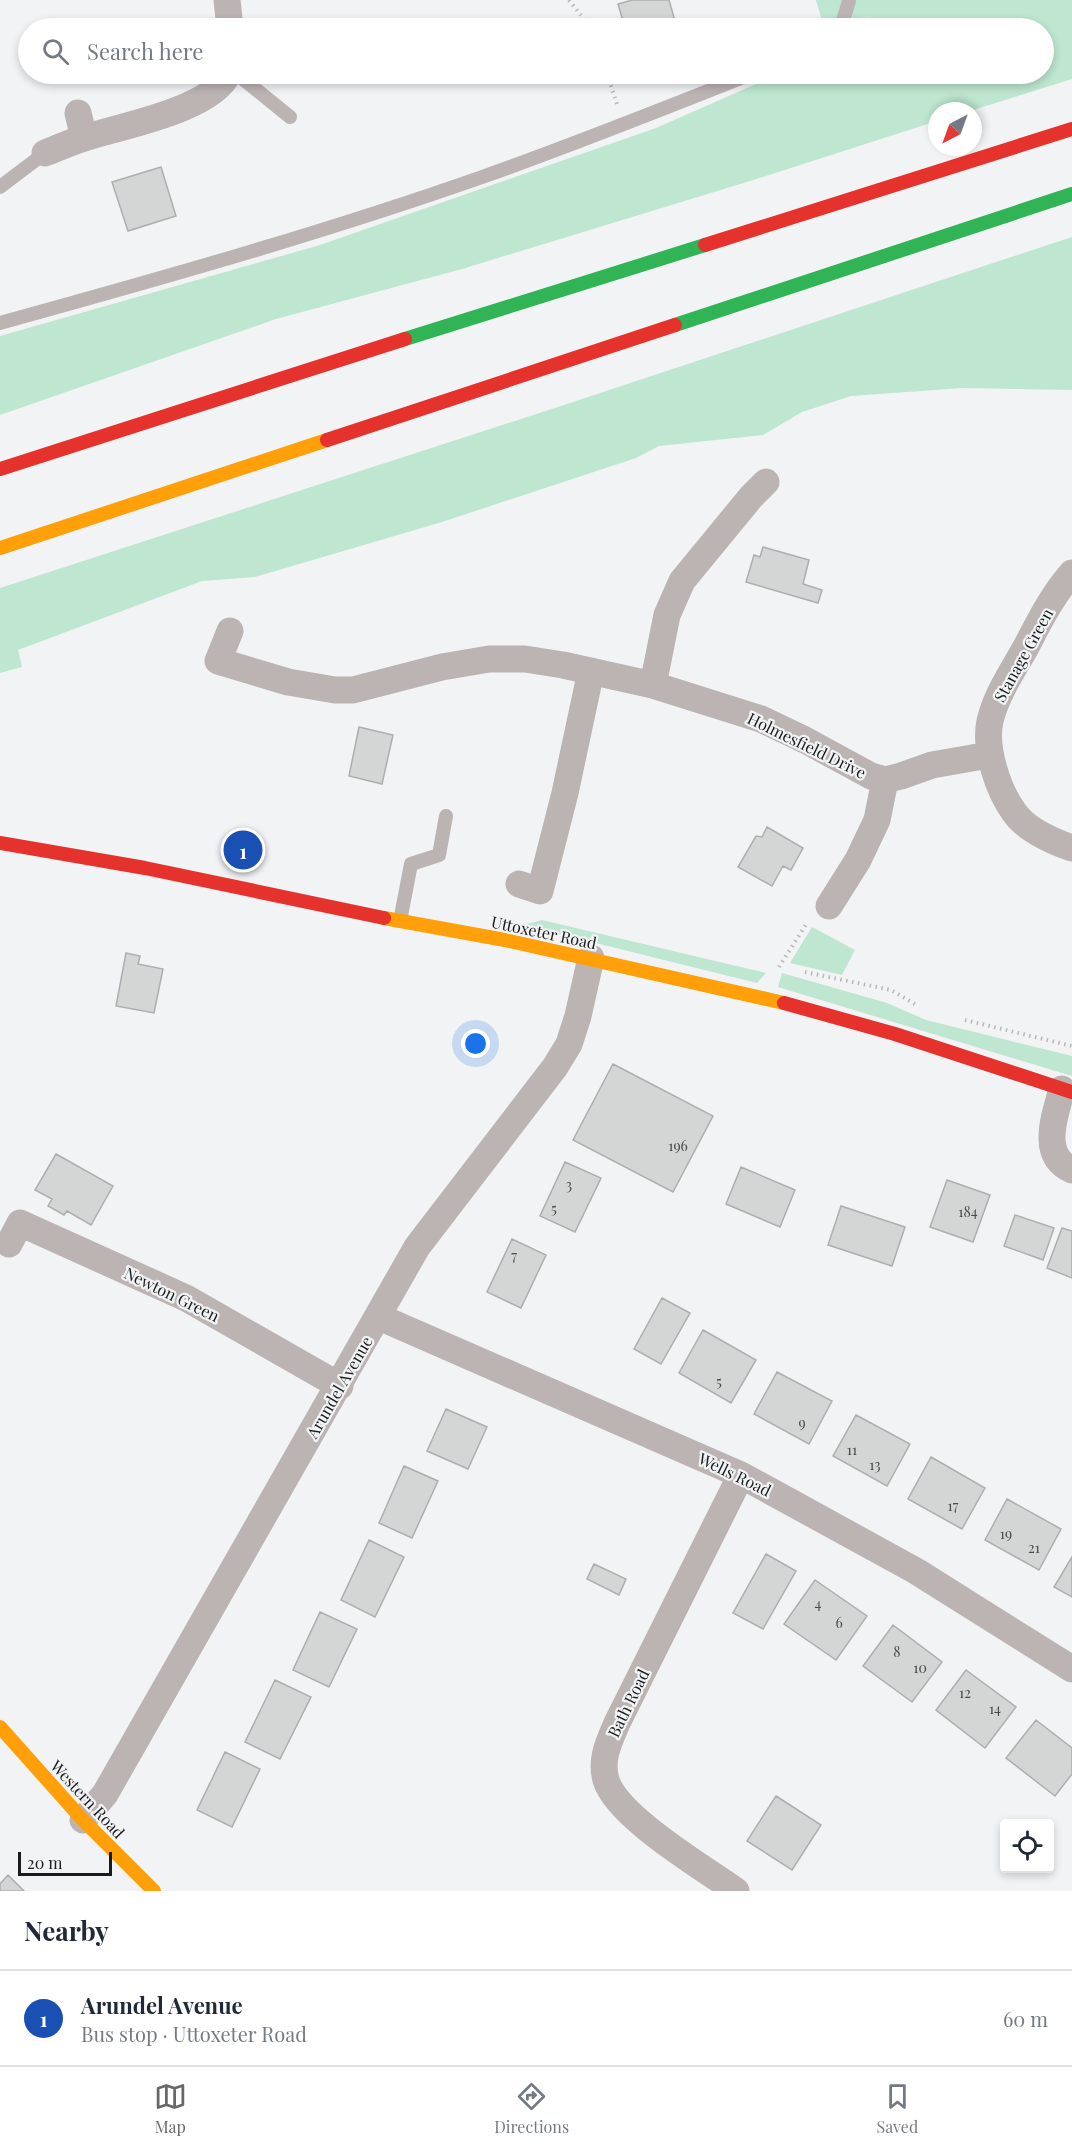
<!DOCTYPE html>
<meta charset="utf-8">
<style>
:root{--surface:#fff;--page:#f6f6f7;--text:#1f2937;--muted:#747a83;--line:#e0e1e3;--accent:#666768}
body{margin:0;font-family:"Playfair Display",serif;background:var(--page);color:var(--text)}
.controls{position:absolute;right:18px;bottom:18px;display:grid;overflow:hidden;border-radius:6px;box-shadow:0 3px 9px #0003}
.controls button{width:54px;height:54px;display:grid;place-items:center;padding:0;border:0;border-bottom:2px solid var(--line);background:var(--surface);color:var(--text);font:30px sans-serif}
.compass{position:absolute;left:928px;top:102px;width:54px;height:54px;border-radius:50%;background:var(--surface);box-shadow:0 3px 9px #0003;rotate:221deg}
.scale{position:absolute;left:18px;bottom:15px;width:94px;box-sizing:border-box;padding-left:6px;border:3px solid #1a1b1c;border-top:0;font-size:16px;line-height:21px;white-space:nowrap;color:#1a1b1c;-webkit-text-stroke:4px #f1f3f5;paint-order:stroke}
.you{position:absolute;left:476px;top:1044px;width:21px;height:21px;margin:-15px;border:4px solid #fff;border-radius:50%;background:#1a73e8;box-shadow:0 0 0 9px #1a73e833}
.badge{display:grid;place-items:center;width:39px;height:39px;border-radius:50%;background:var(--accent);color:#fff;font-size:20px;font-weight:700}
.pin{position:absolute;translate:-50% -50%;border:3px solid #fff;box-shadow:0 2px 6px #0006}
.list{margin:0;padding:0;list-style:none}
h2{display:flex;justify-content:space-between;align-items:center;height:78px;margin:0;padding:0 24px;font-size:26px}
h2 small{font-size:20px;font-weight:400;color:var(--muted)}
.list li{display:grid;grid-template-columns:39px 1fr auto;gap:18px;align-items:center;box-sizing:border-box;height:96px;padding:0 24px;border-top:2px solid var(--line)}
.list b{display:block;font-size:22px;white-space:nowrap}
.list p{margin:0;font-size:20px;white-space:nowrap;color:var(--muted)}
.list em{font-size:20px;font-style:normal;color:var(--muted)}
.icon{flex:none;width:33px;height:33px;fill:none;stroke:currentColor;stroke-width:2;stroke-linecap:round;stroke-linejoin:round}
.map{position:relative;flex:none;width:1072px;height:1891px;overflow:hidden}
.search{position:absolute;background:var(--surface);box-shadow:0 3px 9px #0003;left:18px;right:18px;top:18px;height:66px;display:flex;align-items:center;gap:15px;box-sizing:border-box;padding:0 21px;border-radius:33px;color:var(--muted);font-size:22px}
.sheet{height:174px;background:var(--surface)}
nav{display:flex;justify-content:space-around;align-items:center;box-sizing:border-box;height:84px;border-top:2px solid var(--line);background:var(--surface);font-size:16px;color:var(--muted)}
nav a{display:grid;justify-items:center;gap:3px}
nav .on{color:var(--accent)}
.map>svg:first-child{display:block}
.green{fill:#bee6d0}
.building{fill:#d4d5d5;stroke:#aeaeaf;stroke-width:1.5}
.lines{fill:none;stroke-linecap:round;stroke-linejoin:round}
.path{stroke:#bbb7b7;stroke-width:4;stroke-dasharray:1.5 4.5;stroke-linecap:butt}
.lane{stroke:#bcb3b3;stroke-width:14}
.street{stroke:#bcb3b3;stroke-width:27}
.fast{stroke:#30b455;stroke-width:14}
.slow{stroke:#ff9f0a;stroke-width:14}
.jam{stroke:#e5322d;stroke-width:14}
.labels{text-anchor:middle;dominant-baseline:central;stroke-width:4.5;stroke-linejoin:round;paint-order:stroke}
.number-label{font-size:14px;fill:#484a4a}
.street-label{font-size:16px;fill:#1a1b1c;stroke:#f1f3f5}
</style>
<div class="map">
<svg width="1072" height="1891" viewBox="0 0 1072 1891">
<rect width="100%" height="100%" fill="#f2f3f4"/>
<path class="green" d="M816,0H1072V79L970,111H937V121L750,181L462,269L276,319L0,415V336L320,245L656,128L779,74H1044V28H861L870,17L824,28Z
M1072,237V390L963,388L851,396L802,412L763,435L659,446L636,458L442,522L255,577L202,581L18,650L22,667L0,673V588L561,406Z
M542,920L766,973L757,983L523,925Z
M812,927L855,950L842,975L790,963Z
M782,973L887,1003L926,1020L1072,1056V1076L778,987Z"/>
<path class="building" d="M632,0H669L677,28H625L618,4Z
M161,167L176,216L128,231L112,182Z
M763,547L809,560L803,584L822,590L818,603L746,582L754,555L760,557Z
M359,727L393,735L382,784L349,776Z
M767,827L803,848L791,870L783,866L772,886L738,867L756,836L762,837Z
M126,953L140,956L138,964L163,969L154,1013L116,1006Z
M613,1064L713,1116L673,1192L573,1140Z
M56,1154L113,1186L91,1225L67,1211L64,1215L48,1206L52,1199L35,1190Z
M565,1162L601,1178L575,1232L540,1216Z
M741,1167L795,1190L780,1227L726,1204Z
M947,1180L990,1195L973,1242L930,1227Z
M841,1206L905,1227L892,1266L828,1245Z
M1015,1215L1054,1228L1043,1260L1004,1246Z
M1062,1228L1072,1231V1278L1047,1268Z
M512,1239L546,1255L521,1308L487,1292Z
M662,1298L690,1313L661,1364L634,1349Z
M703,1330L756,1360L731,1403L679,1373Z
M777,1372L832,1401L809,1444L754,1414Z
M446,1409L487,1427L468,1469L427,1451Z
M856,1415L910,1444L887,1486L833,1456Z
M931,1457L985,1488L962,1529L908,1499Z
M404,1466L438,1481L412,1538L379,1523Z
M1007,1499L1061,1529L1039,1570L985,1540Z
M369,1540L404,1557L375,1617L341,1600Z
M766,1554L796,1571L763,1629L733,1613Z
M1072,1557V1597L1054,1587Z
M594,1564L626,1579L619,1595L587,1579Z
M815,1580L867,1616L836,1660L784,1624Z
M320,1612L357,1629L329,1687L293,1670Z
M893,1625L942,1662L912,1702L863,1666Z
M966,1670L1016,1707L985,1748L936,1710Z
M275,1680L311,1697L280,1759L245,1742Z
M1036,1720L1072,1748V1774L1055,1796L1006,1758Z
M225,1752L260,1769L232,1827L197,1810Z
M776,1796L821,1825L792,1870L747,1841Z
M8,1875L24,1891H0V1884Z"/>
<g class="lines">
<path class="path" d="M569,0L591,28
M607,74L617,104
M779,967L807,923
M805,972L891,990L915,1004
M965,1020L1072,1046"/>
<path class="lane" d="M838,28L842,24L849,1
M237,74L290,117
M0,187L45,153
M0,323C163,278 326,232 485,176C575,144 663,109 751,74
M400,921L411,864L439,855L446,816"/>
<path class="street" d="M227,0L230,28
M78,113L84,138
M45,153C58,148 71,142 84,138C121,126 211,110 228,74
M1072,573C1053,594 1039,622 1026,647C1013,670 996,695 990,721C984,748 998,790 1014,812C1026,830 1052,841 1072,848
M230,631L218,661L288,682L335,690H353L442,667L489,659H525L563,665L653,685L761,719L805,740L871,776L885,780L901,776L932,765L989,755
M653,685L667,615L682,581L751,497L766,482
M519,884L540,891L565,793L591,671
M829,906L858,860L877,820L885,780
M1062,1089C1055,1116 1039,1155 1072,1170
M9,1244L20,1223L186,1298L340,1386
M379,1317L741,1475L916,1571L1072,1669
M83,1820L105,1794L417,1247L555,1067L569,1044L578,1016L591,958
M736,1891C704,1868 617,1817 606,1780C600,1759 609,1742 617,1723L741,1475"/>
<path class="fast" d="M675,325L1072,194
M405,339L705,245"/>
<path class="slow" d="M0,548L327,440
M384,918L505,940L784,1003
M0,1727L83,1820L154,1891"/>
<path class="jam" d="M705,245L1072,129
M327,440L675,325
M0,469L405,339
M0,843L145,868L384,918
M784,1003L895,1034L1072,1092"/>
</g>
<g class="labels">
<g class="number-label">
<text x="678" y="1145">196</text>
<text x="569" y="1184">3</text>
<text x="554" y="1208">5</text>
<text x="968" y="1211">184</text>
<text x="514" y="1255">7</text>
<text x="719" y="1381">5</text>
<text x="802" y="1422">9</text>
<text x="852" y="1449">11</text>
<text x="875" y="1464">13</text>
<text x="953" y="1505">17</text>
<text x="1006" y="1533">19</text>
<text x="1034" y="1547">21</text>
<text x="818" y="1603">4</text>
<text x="839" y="1622">6</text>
<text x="897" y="1651">8</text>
<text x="920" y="1667">10</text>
<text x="965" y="1692">12</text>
<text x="995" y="1708">14</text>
</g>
<g class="street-label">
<text transform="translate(1023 655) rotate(-61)">Stanage Green</text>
<text transform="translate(807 745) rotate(26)">Holmesfield Drive</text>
<text transform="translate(544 932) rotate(12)">Uttoxeter Road</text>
<text transform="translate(172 1294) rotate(26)">Newton Green</text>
<text transform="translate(339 1387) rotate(-60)">Arundel Avenue</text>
<text transform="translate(735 1474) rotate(26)">Wells Road</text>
<text transform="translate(628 1703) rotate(-64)">Bath Road</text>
<text transform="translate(88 1799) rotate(47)">Western Road</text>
</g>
</g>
</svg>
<div class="controls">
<button><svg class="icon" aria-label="locate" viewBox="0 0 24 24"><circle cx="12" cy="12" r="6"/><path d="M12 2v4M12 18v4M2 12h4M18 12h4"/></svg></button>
</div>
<svg class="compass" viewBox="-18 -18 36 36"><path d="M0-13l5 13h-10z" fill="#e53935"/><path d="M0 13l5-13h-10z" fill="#747a83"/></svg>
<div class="scale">20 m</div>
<div class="you"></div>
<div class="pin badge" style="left:243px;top:850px;background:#1a4fb4">1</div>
<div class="search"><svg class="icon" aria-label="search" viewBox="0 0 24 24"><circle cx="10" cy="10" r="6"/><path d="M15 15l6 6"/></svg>Search here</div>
</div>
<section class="sheet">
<h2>Nearby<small></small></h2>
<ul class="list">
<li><span class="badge" style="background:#1a4fb4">1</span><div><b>Arundel Avenue</b><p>Bus stop · Uttoxeter Road</p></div><em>60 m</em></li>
</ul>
</section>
<nav>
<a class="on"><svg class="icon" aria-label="map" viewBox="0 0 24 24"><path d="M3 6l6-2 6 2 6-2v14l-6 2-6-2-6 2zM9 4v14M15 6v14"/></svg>Map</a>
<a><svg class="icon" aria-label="directions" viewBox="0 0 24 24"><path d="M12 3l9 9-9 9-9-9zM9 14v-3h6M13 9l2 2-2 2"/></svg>Directions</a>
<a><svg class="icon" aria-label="saved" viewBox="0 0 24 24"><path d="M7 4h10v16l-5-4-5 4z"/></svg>Saved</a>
</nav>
